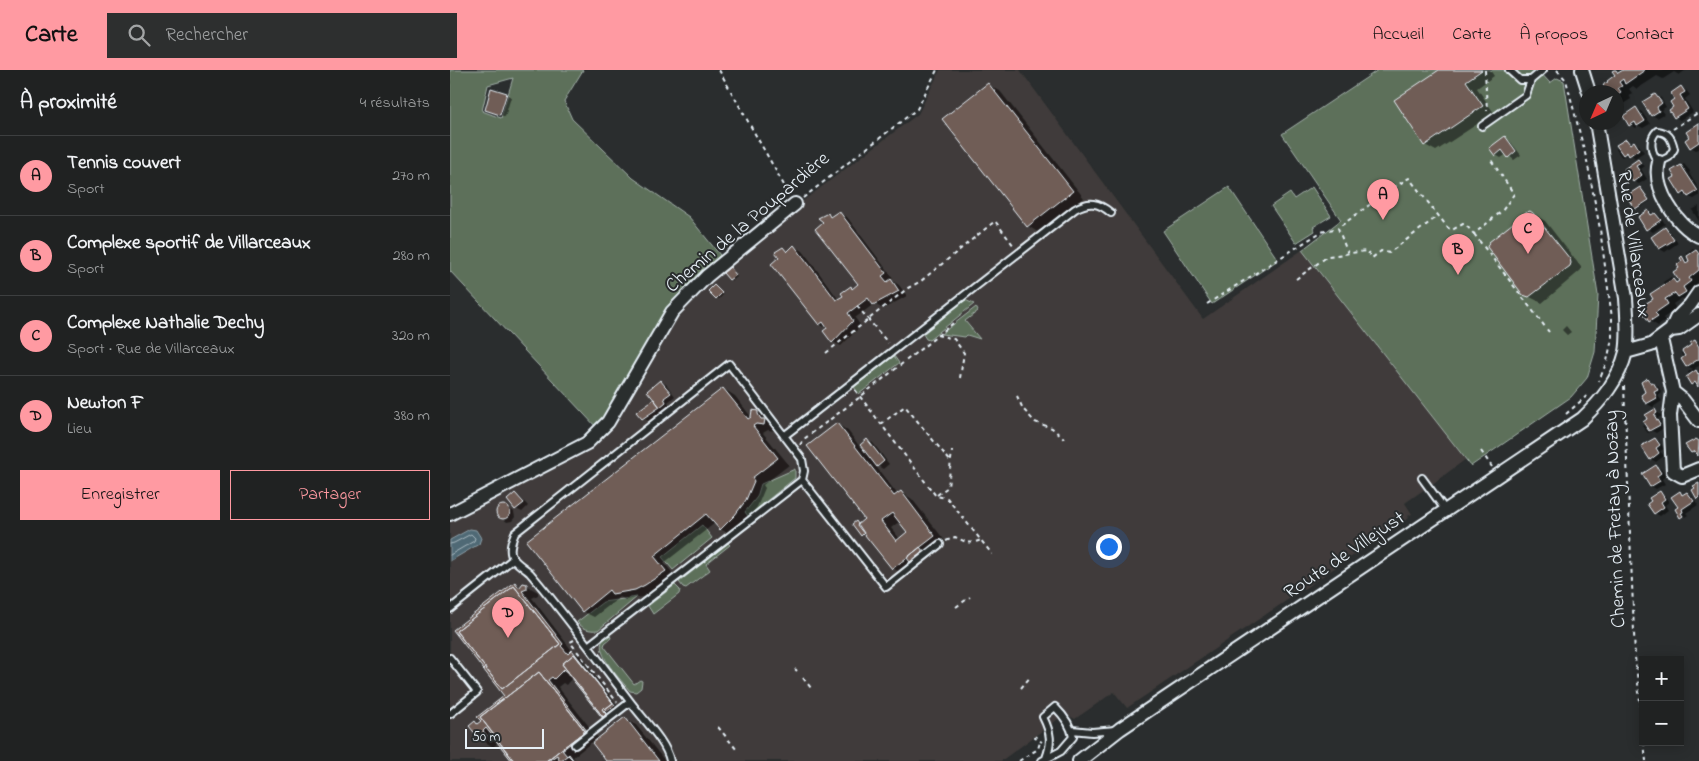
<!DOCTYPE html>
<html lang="fr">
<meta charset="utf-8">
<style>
:root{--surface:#202222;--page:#2d2f2f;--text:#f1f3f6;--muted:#a2a4a5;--line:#3d3f40;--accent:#ff9aa2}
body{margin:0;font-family:"Indie Flower",sans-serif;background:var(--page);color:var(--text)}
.controls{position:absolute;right:15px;bottom:15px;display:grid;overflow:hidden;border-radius:0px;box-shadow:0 2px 12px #0003}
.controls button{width:45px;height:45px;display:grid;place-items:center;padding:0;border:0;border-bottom:1px solid var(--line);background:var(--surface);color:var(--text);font:25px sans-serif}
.compass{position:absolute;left:1129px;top:15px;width:45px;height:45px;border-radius:50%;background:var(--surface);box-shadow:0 2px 12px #0003;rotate:224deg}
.scale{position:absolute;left:15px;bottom:12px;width:79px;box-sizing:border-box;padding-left:5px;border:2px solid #e8f1f8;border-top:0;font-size:14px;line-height:18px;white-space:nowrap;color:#e8f1f8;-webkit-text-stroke:4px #2a2d2e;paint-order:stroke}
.you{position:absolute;left:658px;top:476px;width:18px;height:18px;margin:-12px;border:4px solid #fff;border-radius:50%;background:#1a73e8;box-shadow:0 0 0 8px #1a73e833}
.badge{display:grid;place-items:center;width:32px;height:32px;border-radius:50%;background:var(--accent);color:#111;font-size:16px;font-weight:700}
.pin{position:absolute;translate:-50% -41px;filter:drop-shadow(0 1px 2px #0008)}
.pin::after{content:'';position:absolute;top:26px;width:18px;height:15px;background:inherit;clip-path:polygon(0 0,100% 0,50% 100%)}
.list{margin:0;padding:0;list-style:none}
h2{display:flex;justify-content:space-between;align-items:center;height:65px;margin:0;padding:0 20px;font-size:21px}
h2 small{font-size:16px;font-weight:400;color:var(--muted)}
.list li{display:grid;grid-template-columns:32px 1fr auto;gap:15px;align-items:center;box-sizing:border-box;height:80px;padding:0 20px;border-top:1px solid var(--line)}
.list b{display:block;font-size:19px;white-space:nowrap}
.list p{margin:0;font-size:16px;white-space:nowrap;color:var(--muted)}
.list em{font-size:16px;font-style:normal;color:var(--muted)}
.actions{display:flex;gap:10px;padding:15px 20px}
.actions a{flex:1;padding:11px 0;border:1px solid var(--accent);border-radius:0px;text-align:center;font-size:18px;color:var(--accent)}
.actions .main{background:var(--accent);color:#111}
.icon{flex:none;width:28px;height:28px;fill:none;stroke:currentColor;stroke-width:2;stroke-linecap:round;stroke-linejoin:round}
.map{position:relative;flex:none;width:1249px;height:691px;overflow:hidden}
header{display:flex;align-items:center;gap:30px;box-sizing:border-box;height:70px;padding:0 25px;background:var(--accent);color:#111}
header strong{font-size:24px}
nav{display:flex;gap:28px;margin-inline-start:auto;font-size:18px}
.search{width:350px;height:45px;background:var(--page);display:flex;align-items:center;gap:12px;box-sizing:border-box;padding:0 18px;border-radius:0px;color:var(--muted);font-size:19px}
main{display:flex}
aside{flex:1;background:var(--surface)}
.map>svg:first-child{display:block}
.built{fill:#3f3b3a}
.green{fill:#5d705a;stroke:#a2b0a9;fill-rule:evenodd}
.water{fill:#4f6974;stroke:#8c9fa9}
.shadow{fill:#0007;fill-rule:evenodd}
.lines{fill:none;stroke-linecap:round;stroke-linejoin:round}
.shore{stroke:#abbbc3;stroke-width:1}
.building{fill:#6f5d57;stroke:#e8f1f8;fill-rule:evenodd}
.service-casing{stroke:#e8f1f8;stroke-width:10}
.minor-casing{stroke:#e8f1f8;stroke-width:16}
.path{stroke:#e8f1f8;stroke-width:2;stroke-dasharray:4 4;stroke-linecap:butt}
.service{stroke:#2a2d2e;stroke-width:6}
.minor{stroke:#2a2d2e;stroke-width:12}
.labels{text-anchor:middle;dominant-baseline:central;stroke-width:4;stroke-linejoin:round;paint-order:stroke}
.street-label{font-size:20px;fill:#e8f1f8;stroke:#2a2d2e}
</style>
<header>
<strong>Carte</strong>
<div class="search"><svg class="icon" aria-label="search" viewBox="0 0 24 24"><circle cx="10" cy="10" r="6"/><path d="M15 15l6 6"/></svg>Rechercher</div>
<nav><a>Accueil</a><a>Carte</a><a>À propos</a><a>Contact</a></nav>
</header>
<main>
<aside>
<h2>À proximité<small>4 résultats</small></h2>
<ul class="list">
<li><span class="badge">A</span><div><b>Tennis couvert</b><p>Sport</p></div><em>270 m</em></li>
<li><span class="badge">B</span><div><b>Complexe sportif de Villarceaux</b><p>Sport</p></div><em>280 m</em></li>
<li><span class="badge">C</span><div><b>Complexe Nathalie Dechy</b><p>Sport · Rue de Villarceaux</p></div><em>320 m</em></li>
<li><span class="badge">D</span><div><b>Newton F</b><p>Lieu</p></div><em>380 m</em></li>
</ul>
<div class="actions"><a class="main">Enregistrer</a><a>Partager</a></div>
</aside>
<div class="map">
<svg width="1249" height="691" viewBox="0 0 1249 691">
<rect width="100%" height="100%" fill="#2a2d2e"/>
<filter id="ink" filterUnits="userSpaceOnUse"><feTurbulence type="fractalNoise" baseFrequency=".02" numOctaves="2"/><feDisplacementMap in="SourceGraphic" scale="10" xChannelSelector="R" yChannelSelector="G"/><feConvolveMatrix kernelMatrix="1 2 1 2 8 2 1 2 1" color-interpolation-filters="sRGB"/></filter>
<g filter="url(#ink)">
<path class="built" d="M490,0H570L753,249L852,180L1016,389L981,415L979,413L974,417L975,419L955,433L962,444L958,446L959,448L677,638L664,622L625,649L615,644L551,691H0V450L153,368L226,243L258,211L345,137L468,44Z"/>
<path class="green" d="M0,0H133L114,31L122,49L183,108L239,147L270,185L240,214L148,359L0,201ZM63,8L51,48L32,41L38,15Z
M928,0H1088L1100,13L1107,8L1114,11L1148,225L1145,282L1137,308L1121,327L1021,396L852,180L891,150L832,64Z
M779,117L828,190L762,234L713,161Z
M862,117L881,146L863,157L865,161L846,173L821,136L840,123L844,129Z
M515,230L524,234L479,270L476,269L473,264Z
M526,237L528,241L515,251L530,269L517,265L515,267L491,264Z
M444,286L449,293L409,324L404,317Z
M345,399V408L298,446L295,442L307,427L311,414Z
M252,455L262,468L223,500L212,487Z
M278,473L280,475L256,494L260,500L236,518L233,517L229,512Z
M225,515L230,520L229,524L203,544L198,536Z
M187,527L148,560C139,561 133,559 127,552L153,532Z
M160,565L161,568L155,573L154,576L184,614L190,610L192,611L191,618L186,622L180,621C172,611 144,583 153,570C155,568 158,567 160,565Z"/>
<path class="water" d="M20,459L26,460L31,468L29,474L0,491V470Z"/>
<path class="shadow" d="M991,0H1040L1044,6L1027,18L1044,43L986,81L975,75Z
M1165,0L1170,3L1174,0H1236L1229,5L1224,2L1213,9L1207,6L1187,19L1183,16L1179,19L1182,23L1179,25L1181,29L1173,34L1166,30V22H1159L1155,17L1166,6Z
M538,15L550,21L634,128L589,163L578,156L494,49Z
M1232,18L1237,21L1240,25L1235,29L1243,42L1230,50L1225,47L1226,29Z
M56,24L61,27L55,47L36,39Z
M1205,25L1211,28L1216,37L1211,40L1214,44L1207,48L1202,45Z
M1186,38L1192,42L1200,54L1193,58L1189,56L1186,58L1180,55Z
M1249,55V79L1246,80L1241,77Z
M1055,68L1060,71L1071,85L1064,90L1057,84L1051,88L1046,85Z
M1176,70L1189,75L1194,82L1185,88L1182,85L1179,87L1175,85L1172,87L1170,85L1166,79Z
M1188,91L1195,96L1191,99L1197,109L1189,114L1183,111L1175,99Z
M1234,94L1240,101L1239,105L1242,103L1240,105L1249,119V126L1244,129L1231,124L1226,107L1223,101Z
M1190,118L1200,131L1188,139L1186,138Z
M1249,136V151L1242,140Z
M1198,141L1211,147L1215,154L1203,162L1197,159Z
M389,143L397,147L443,208L441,210L449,215L457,226L433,239L424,234L405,248L411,256L391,276L383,272L375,261L378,259L369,254L333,178L338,182L344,176L353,181L389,230L401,218L403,219L409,214L375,153L378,144L383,147Z
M1083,144L1095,151L1131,197V200L1092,233L1074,224Z
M1215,158L1220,162L1228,173L1215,182L1210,179L1203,167Z
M1243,178L1249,183V211L1247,213L1248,216L1240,221L1244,227L1237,231L1232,228L1223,234L1226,239L1213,248L1215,251L1208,256L1200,251L1205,229L1215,216L1213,212L1221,207L1228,213L1231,212L1230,199L1234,192L1232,188L1242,194L1236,183Z
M282,200L287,207L282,211L275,204Z
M266,218L273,225L269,229L266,228Z
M1116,256L1121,262L1117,265L1112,260Z
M1245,271L1249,274V296L1245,298L1249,304V316L1247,317L1242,314L1238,302L1243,299L1237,296L1231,283L1243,275Z
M1198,310L1208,316L1212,323L1208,326L1212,331L1203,337L1197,334L1192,325L1196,322Z
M210,311L216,314L225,326L218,332L220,335L198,351L193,348L188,342L206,330Z
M274,319L285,326L302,348L303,341L308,342L319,349L313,346V349L326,357L325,361L318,360L313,363L339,395L313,415L315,418L307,437L296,451L282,465L270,459L265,453L214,493L226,507L207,521L197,526L175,530L170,527L144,547L132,541Z
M1205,340L1212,346L1208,348L1214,358L1206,363L1202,361L1198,363L1192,356L1199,349Z
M387,354L398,361L410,377L417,370L423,373L439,394L433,399L424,394L448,425L451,422L462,429L496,472L454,505L443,498L417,464L413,466L420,461L411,464L406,452L410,455L416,450ZM450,451L459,462L450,469L441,458Z
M1205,369L1210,372L1214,379L1210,381L1214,386L1206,392L1201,389Z
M1246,370L1249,372V384L1247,385L1242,382Z
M1206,396L1211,399L1216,406L1212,409L1215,414L1206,419L1201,416L1193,404Z
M1210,423L1215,426L1219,432L1215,435L1218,440L1210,446L1205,443Z
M1230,423L1234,426L1237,424L1243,427L1248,435L1236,443L1238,445L1235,447L1233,445V448L1230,437Z
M65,424L70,427L78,436L72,442L66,439Z
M50,437H56L64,442L65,447L62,451L57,452L47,444V441Z
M65,514L70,517L77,516L88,522V525L82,528L123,582L134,588L136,591L134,592L170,639L160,644L164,649L162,651L154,646L123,607L116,615L113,613L108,617L149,669L175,649L186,655L215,691H157L142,672L123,687L126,691H63L49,672L43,677L32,670L25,652L29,654L56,626Z"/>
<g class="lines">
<path class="shore" d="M0,474L4,473L21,464L25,468L24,471L0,485"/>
</g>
<path class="building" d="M989,0H1032L1016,11L1033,36L974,76L944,30Z
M1164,0H1166L1168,3L1173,0H1195L1175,14L1173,9L1169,12L1172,16L1168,18L1171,22L1166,25V22H1157L1153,17L1154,14L1158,12L1157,11L1165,5L1162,1Z
M538,13L623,121L577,157L492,49Z
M1231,16L1235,22L1230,25L1238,39L1224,48L1219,40L1223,37L1220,32L1224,29L1221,23Z
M41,18L57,23L50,45L35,40Z
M1205,24L1212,33L1207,37L1209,41L1201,46L1192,32Z
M1186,37L1195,51L1187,56L1185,52L1179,56L1173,46Z
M1249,53V72L1240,78L1235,70L1239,67L1236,62Z
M1055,66L1066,81L1058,88L1052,80L1045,86L1039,78Z
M1176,69L1180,74L1184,71L1189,79L1179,86L1177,82L1173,85L1166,75Z
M1188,89L1191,93L1186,96L1192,105L1183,112L1174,99Z
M1231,95L1248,121L1238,127L1235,122L1231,125L1221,109L1225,107L1221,101Z
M1190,117L1199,130L1185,139L1176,126Z
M1198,140L1201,145L1205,143L1211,150L1196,160L1188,147Z
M389,141L436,203L432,206L437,212L441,209L449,221L423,235L418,228L398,243L403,251L382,273L373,261L377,258L373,252L369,255L321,194L329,187L325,182L333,177L337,182L344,175L386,230L393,226L391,223L401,216L402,219L408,214L365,159L373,152L368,148L378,143L380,147Z
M1080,141L1083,143L1120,189L1121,193L1120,196L1079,227L1073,225L1037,177L1039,172L1077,142Z
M1215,157L1224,170L1209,179L1201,167Z
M1246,180L1249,184V200L1239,208L1241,211L1233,217L1236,222L1228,227L1225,223L1215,229L1218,234L1205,243L1208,246L1199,252L1192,241L1196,239L1193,235L1203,229L1200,224L1223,209L1226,213L1229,211L1223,202L1229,198L1227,195L1232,191L1230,188L1232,186L1236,193L1239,191L1237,186Z
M280,197L286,205L279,210L273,203Z
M264,215L272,223L266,229L258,221Z
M1245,270L1249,277V289L1236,297L1231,289L1235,286L1232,281L1241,275L1240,273Z
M1246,300L1248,304L1249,303L1248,317L1245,312L1241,315L1236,307Z
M1197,308L1201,313L1203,312L1208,320L1204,322L1207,328L1196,334L1191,325L1195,322L1191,312Z
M210,310L221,323L214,328L216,332L210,337L197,321Z
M273,318L298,349L301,347L302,340L308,341V344L311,349H315L314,355L306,354L303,356L328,388L302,408L304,411L296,430L285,445L270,460L256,444L204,486L216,501L195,515L185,520L162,524L159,520L132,542L76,471Z
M204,329L210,337L192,349L186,342Z
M1205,339L1207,343L1204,345L1210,355L1199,361L1193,352L1197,349L1195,345Z
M387,353L444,426L451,421L485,466L442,499L407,455L414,449L357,376ZM442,443L457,462L446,471L431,451Z
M1205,368L1210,375L1206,378L1209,383L1200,390L1191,376Z
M417,369L434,391L427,397L410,375Z
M1246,369L1249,371L1248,386L1245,381L1241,383L1235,375Z
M1206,395L1211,403L1207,406L1210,411L1200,417L1192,404Z
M1249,413V427L1247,429L1242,420L1245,418L1243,416Z
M1210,421L1215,429L1211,432L1214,437L1204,444L1197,434L1201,431L1199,428Z
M1230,421L1232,425L1237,422L1244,431L1232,439L1233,442L1231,443L1233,446L1230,448L1225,439L1228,437L1221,427Z
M65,423L74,433L65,440L57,430Z
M46 442a7 7 0 1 1 14 0a7 7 0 1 1-14 0Z
M406,451L414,463L411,466L402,454Z
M470,477L474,482L460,492L457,488Z
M65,512L69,518L73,513L77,514V519L72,521L113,574L111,576L118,584L122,580L165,635L157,641L156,639L154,641L159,646L154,650L114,599L104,609L102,607L98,610L137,661L112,680L117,686L119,684L124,691L118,685L110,691L107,685L98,691H96L135,661L89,602L30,647L64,691H62L36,658L33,661L37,666L31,671L19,656L25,651L27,654L31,651L27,647L54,626L3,560ZM64,516L110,574L52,619L6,561ZM124,584L163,633L155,639L154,637L152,639L156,644L153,647L112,594Z
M64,516L110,574L52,619L6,561Z
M124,584L163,633L155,639L154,637L152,639L156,644L153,647L112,594Z
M89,602L135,661L96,691H64L30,647Z
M175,647L209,691H156L142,673Z"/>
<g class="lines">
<defs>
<path id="service" d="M1059,0L1070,10H1081L1093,0
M1032,56L1076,25L1081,10
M1207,61C1218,62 1222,68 1224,79L1219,87L1209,92C1201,84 1198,70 1207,61Z
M334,366L625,139C639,131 648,132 661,143
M972,408L996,441
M352,410L436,517L490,474
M0,539L63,489
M138,576L352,410L354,401L352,389L279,294L65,463C62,470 58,481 63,488C67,494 75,498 80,503C116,545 148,590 182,634C193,649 217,673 220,691
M0,588L27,622L0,644
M622,660L642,662L666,660
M125,675L180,632
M592,691L611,681L623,667C621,655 614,646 605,637L593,647C601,663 602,672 596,688"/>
<path id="minor" d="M1132,0L1139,22
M1209,92C1202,117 1226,155 1249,166
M1221,260L1226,249L1240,235L1249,222
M1211,269L1223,322L1220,345L1223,401L1232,406L1249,399
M1176,282L1201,275L1221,260L1229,259L1249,245
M1223,322L1233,330L1249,351
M0,444L137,373L158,352L222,242L257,206L345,134
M629,691L670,659L1132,349C1151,331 1169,310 1176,282C1179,267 1177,244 1176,228L1146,52"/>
</defs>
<use href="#service" class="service-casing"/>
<use href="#minor" class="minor-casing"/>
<path class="path" d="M269,0L339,124
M1035,0L1037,41
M1107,0L1116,10L1137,91L1150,159L1162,248V269L1157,291L1149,311
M1223,59L1249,42
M353,128L467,39L487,0
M1024,164L1099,262
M898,184L888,158L941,119L959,108L998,158L1002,160L1013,154H1015L1024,164L1052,141L1064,124L1041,90
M846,209L878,186L917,181L922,188L931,181L939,183L988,146
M757,234L871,162L888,158
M407,236L438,273
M487,265L504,269L514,283L510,308
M376,283L458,218L471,211L545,151L564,176
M1174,316L1185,587L1193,658
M405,320L486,426L497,428L542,484
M567,326L573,339L585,352L602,358L614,369
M1116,344L1139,324
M431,354L455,336L501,392
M350,375L354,369L410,327L506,251
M1031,381L1042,397
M487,425L498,417L502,381
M496,471L505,467C517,472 518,475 531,470
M506,537L520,527
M124,570L120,572L167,632
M345,599L347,601
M353,608L361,618
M571,618L581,606
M268,657L287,680
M586,666L585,668L592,672
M1194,672L1196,691
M569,691L588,679L590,672"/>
<use href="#service" class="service"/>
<use href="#minor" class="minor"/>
</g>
</g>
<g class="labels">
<g class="street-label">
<text transform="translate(298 153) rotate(-40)">Chemin de la Poupardière</text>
<text transform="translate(1183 174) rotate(82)">Rue de Villarceaux</text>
<text transform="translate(1166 449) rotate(-92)">Chemin de Fretay à Nozay</text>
<text transform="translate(895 486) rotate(-34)">Route de Villejust</text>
</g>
</g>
</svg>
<div class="controls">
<button>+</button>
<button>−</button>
</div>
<svg class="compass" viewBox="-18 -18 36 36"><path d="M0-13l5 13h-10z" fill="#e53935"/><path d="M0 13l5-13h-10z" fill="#a2a4a5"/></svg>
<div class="scale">50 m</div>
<div class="you"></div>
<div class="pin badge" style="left:933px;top:150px">A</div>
<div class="pin badge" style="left:1008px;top:205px">B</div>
<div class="pin badge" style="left:1078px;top:184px">C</div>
<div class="pin badge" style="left:58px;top:568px">D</div>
</div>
</main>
